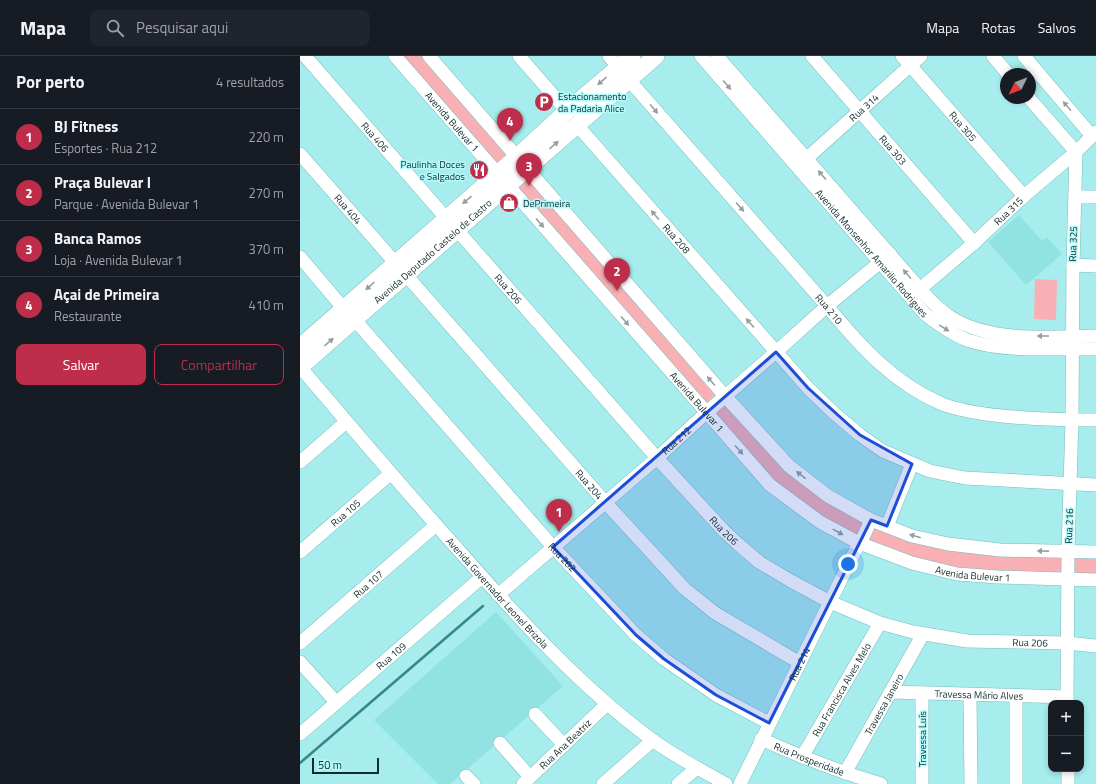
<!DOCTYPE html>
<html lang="pt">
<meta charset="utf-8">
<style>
:root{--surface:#171b24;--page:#20242c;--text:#f1f3f6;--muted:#9ea1a6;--line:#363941;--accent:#be2d49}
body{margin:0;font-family:"Titillium Web",sans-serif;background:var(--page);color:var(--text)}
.controls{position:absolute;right:12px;bottom:12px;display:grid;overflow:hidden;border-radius:8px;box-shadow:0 2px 6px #0003}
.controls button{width:36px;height:36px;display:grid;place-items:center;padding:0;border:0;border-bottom:1px solid var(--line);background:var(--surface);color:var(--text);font:20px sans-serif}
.compass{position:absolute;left:700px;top:12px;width:36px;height:36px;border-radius:50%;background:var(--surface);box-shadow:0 2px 6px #0003;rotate:227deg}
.scale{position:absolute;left:12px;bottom:10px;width:67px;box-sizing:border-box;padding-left:4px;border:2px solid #102d2d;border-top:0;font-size:11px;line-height:14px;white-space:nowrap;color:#102d2d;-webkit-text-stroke:3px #b4fafa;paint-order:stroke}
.you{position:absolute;left:548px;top:508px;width:14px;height:14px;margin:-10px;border:3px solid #fff;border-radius:50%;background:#1a73e8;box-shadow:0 0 0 6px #1a73e833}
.badge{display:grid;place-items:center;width:26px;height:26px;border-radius:50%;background:var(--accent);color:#fff;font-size:13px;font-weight:700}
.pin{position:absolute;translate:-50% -33px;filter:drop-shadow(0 1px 2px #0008)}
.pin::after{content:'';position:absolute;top:21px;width:14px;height:12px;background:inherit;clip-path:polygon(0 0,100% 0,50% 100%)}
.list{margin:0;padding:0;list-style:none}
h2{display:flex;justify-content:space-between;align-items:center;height:52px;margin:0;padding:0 16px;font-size:17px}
h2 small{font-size:13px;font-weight:400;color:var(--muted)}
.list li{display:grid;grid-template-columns:26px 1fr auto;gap:12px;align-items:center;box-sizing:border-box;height:56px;padding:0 16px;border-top:1px solid var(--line)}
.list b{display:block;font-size:15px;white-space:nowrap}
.list p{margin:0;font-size:13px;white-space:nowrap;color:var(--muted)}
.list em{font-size:13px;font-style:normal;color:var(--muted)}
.actions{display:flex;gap:8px;padding:12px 16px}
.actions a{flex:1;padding:9px 0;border:1px solid var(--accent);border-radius:8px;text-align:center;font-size:14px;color:var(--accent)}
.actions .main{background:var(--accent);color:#fff}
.icon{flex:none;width:22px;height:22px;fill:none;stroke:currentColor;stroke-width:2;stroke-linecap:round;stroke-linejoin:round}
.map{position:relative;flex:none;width:796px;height:728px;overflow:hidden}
header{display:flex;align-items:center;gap:24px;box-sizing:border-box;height:56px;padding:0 20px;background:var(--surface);border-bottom:1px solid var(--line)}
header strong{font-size:19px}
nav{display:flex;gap:22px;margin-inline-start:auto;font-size:14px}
.search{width:280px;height:36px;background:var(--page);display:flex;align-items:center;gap:10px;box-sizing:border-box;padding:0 14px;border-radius:8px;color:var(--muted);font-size:15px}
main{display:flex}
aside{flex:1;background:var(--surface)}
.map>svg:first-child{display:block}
.built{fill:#91e2e2}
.green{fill:#f8b0b4}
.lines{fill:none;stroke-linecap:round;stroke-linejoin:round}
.stream{stroke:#358888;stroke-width:2.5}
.minor-casing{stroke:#77bcbc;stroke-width:14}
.major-casing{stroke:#77bcbc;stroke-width:18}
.minor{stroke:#fff;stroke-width:13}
.major{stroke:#fff;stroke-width:17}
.oneway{fill:#93a0a0}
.marked{fill:#1d4ed8;fill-opacity:0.2;stroke:#1d4ed8;stroke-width:3;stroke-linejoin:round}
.labels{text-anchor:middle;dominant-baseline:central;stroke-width:3;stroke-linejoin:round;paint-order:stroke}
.poi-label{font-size:10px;fill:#102d2d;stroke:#b4fafa;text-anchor:start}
.street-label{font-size:10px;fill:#102d2d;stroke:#b4fafa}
</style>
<header>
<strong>Mapa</strong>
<div class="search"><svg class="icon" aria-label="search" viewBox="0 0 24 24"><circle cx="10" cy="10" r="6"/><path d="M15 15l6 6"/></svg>Pesquisar aqui</div>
<nav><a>Mapa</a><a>Rotas</a><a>Salvos</a></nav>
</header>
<main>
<aside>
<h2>Por perto<small>4 resultados</small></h2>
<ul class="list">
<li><span class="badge">1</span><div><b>BJ Fitness</b><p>Esportes · Rua 212</p></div><em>220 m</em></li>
<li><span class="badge">2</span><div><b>Praça Bulevar I</b><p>Parque · Avenida Bulevar 1</p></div><em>270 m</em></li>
<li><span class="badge">3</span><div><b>Banca Ramos</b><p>Loja · Avenida Bulevar 1</p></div><em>370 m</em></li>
<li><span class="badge">4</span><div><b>Açai de Primeira</b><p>Restaurante</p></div><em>410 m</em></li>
</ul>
<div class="actions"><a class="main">Salvar</a><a>Compartilhar</a></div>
</aside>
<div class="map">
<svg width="796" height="728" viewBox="0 0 796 728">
<rect width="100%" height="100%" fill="#a7eded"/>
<path class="built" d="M719,159L742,185L747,181L762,198L726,229L688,186Z
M196,556L263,630L150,728H138L74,664Z"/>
<path class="green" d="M99,0H122L208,98L195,110Z
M227,119L417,337L404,349L214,130Z
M735,223L757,224L756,264L734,263Z
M426,347L458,383L565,465L557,482L542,474L472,425L412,359Z
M574,469L587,475L763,499V519L683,517L613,502L567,486Z
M774,500L796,501V519L773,518Z"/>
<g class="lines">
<path class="stream" d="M0,707L183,550"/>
<defs>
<g id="minor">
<path id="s1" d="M5,0L146,162"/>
<path id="s2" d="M95,0L470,429L520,466L559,487L612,507L657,518L698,521L796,524"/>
<path d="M129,0L425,340L489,410L528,440L571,464L612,480L648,488L700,494L796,496"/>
<path d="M219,0L267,55"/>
<path d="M309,0L318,11"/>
<path id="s3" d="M401,0L625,258C638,268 652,278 667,284C707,297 755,292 796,293"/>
<path d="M417,0L620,233C630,244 640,255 652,262C693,287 750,281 796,280"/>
<path id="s4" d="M512,0L674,187"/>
<path id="s5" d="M602,0L724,140"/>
<path d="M693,0L708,18"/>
<path d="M724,0L792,80"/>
<path id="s6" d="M329,24L527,250C560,290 593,327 642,348C661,355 682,358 702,360C733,363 764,364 796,364"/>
<path d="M729,42L776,96L773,209L772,364L768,496L767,647"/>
<path id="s7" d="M277,69L508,332L535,358L560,379L583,395L630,415L665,422L796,429"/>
<path id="s8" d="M0,98L305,446L385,533L415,557L500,607"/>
<path id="s9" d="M507,102L621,0"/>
<path d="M775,141H796"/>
<path id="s10" d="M157,174L357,402L424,475L438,488L459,506L491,525L530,546L580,567L613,576L667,585L767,587L796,590"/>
<path d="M0,201L44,253"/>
<path d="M773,209L796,210"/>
<path id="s11" d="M620,233L674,187L724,140L776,96L796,76"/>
<path id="s12" d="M55,264L253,491L336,579L364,603L416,639L469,667"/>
<path id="s13" d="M0,311C54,374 107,437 163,499C221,565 280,630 351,683C374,700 401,714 426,728"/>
<path d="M0,406L46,366"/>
<path d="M587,470L612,408"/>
<path d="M560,488L571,464"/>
<path id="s14" d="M0,496L90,418"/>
<path id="s15" d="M198,539L357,402L406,357L476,296L527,250L590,198"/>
<path id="s16" d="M0,587L136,469"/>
<path d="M0,606L36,646"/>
<path id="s17" d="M591,636L767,641"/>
<path d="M670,639L671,728"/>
<path d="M716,640V728"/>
<path d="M235,658L264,689"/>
<path id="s18" d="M0,678L182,521"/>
<path id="s19" d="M461,683C501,701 540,716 581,728"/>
<path d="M200,687L230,721"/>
<path id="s20" d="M502,701L580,567"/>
<path d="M768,713V728"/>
<path id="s21" d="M545,717L623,578"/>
<path d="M166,720L174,728"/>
<path id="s22" d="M223,728L307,648"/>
<path d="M303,728L353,684"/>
<path d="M378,728L397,712"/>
<path id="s23" d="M440,728L559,487"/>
<path d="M622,728V637"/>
</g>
<g id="major">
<path d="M0,291L217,101L267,55L332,0"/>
<path id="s24" d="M0,311L356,0"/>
</g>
</defs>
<use href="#minor" class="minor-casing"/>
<use href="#major" class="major-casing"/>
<use href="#minor" class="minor"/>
<use href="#major" class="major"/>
</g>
<defs><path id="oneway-solid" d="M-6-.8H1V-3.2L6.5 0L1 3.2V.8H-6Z"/></defs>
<g class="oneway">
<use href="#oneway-solid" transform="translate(302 25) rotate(139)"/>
<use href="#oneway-solid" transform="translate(427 29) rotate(49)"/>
<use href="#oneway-solid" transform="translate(767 50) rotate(-131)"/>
<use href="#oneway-solid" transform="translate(354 53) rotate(49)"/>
<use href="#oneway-solid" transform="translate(254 89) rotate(-41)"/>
<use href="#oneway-solid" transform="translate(522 119) rotate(-131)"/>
<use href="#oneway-solid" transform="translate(167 144) rotate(139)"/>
<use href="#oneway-solid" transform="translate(440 151) rotate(49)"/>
<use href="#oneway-solid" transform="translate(355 159) rotate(-131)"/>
<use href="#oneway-solid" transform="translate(240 167) rotate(49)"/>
<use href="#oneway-solid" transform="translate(607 218) rotate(-131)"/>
<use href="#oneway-solid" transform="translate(70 230) rotate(138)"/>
<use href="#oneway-solid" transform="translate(325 265) rotate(49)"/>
<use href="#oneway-solid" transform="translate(450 267) rotate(-131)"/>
<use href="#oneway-solid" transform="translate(644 272) rotate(32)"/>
<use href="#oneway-solid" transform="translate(743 280) rotate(180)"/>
<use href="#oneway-solid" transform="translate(29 286) rotate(-41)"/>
<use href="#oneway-solid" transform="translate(411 325) rotate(-131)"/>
<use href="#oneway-solid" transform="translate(439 394) rotate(48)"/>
<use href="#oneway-solid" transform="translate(501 419) rotate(-142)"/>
<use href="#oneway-solid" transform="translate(538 476) rotate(29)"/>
<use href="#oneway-solid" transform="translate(615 480) rotate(-164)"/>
<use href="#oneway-solid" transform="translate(743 495) rotate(-179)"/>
</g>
<path class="marked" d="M476,296L508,332L560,379L612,408L587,470L571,464L469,667L416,639L364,603L336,579L253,491Z"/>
<defs>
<symbol id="parking-disc" viewBox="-11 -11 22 22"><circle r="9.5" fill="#be2d49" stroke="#b4fafa"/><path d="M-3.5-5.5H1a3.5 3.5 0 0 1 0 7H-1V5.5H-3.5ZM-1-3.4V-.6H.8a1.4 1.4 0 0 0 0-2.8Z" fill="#fff"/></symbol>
<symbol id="restaurant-disc" viewBox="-11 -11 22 22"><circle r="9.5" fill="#be2d49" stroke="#b4fafa"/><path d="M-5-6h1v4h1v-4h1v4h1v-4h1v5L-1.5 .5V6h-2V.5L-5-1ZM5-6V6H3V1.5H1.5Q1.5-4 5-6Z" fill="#fff"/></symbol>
<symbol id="shop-disc" viewBox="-11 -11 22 22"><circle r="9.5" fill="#be2d49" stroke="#b4fafa"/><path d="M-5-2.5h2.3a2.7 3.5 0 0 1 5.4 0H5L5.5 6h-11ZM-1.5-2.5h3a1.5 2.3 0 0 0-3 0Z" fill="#fff"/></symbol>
</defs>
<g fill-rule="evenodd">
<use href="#parking-disc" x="233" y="35" width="22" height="22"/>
<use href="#restaurant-disc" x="168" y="103" width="22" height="22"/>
<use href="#shop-disc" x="198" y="136" width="22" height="22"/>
</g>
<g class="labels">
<g class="poi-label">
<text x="258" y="40">Estacionamento<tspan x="258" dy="12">da Padaria Alice</tspan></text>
<text x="165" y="108" text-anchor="end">Paulinha Doces<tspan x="165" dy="12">e Salgados</tspan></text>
<text x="223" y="147">DePrimeira</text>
</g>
<g class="street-label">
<text stroke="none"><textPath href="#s9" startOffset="76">Rua 314</textPath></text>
<text stroke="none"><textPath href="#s2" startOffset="87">Avenida Bulevar 1</textPath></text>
<text stroke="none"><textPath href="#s5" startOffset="93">Rua 305</textPath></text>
<text stroke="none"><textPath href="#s1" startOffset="107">Rua 406</textPath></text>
<text stroke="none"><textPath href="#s4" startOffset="124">Rua 303</textPath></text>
<text stroke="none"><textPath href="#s8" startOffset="73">Rua 404</textPath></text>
<text stroke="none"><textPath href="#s11" startOffset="118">Rua 315</textPath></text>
<text stroke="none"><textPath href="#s7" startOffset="151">Rua 208</textPath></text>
<text transform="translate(773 188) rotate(-88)">Rua 325</text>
<text stroke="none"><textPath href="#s24" startOffset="176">Avenida Deputado Castelo de Castro</textPath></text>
<text stroke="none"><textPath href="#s3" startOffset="261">Avenida Monsenhor Amarilio Rodrigues</textPath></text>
<text stroke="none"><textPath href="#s10" startOffset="78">Rua 206</textPath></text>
<text stroke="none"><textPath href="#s6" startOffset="304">Rua 210</textPath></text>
<text stroke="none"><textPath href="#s2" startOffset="459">Avenida Bulevar 1</textPath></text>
<text stroke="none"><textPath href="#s15" startOffset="236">Rua 212</textPath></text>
<text stroke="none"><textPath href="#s8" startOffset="439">Rua 204</textPath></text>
<text stroke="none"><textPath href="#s14" startOffset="60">Rua 105</textPath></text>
<text transform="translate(769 470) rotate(-88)">Rua 216</text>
<text stroke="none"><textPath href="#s10" startOffset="402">Rua 206</textPath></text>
<text stroke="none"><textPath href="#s12" startOffset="315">Rua 202</textPath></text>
<text stroke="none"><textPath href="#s2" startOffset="795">Avenida Bulevar 1</textPath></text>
<text stroke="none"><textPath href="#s16" startOffset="90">Rua 107</textPath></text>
<text stroke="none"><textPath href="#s13" startOffset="300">Avenida Governador Leonel Brizola</textPath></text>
<text stroke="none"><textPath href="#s10" startOffset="737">Rua 206</textPath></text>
<text stroke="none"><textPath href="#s18" startOffset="120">Rua 109</textPath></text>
<text stroke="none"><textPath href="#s23" startOffset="134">Rua 214</textPath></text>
<text stroke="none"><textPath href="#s20" startOffset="78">Rua Francisca Alves Melo</textPath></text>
<text stroke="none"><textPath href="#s17" startOffset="88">Travessa Mário Alves</textPath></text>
<text stroke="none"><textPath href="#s21" startOffset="79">Travessa Janeiro</textPath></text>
<text transform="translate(622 683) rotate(-90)">Travessa Luís</text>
<text stroke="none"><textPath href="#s22" startOffset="58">Rua Ana Beatriz</textPath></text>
<text stroke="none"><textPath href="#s19" startOffset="52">Rua Prosperidade</textPath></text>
</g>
</g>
</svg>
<div class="controls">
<button>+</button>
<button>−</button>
</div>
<svg class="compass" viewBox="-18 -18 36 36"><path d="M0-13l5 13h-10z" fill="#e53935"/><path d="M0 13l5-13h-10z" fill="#9ea1a6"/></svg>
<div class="scale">50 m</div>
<div class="you"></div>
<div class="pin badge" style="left:259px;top:476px">1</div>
<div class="pin badge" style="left:317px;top:235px">2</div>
<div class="pin badge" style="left:229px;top:130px">3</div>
<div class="pin badge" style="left:210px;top:85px">4</div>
</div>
</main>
